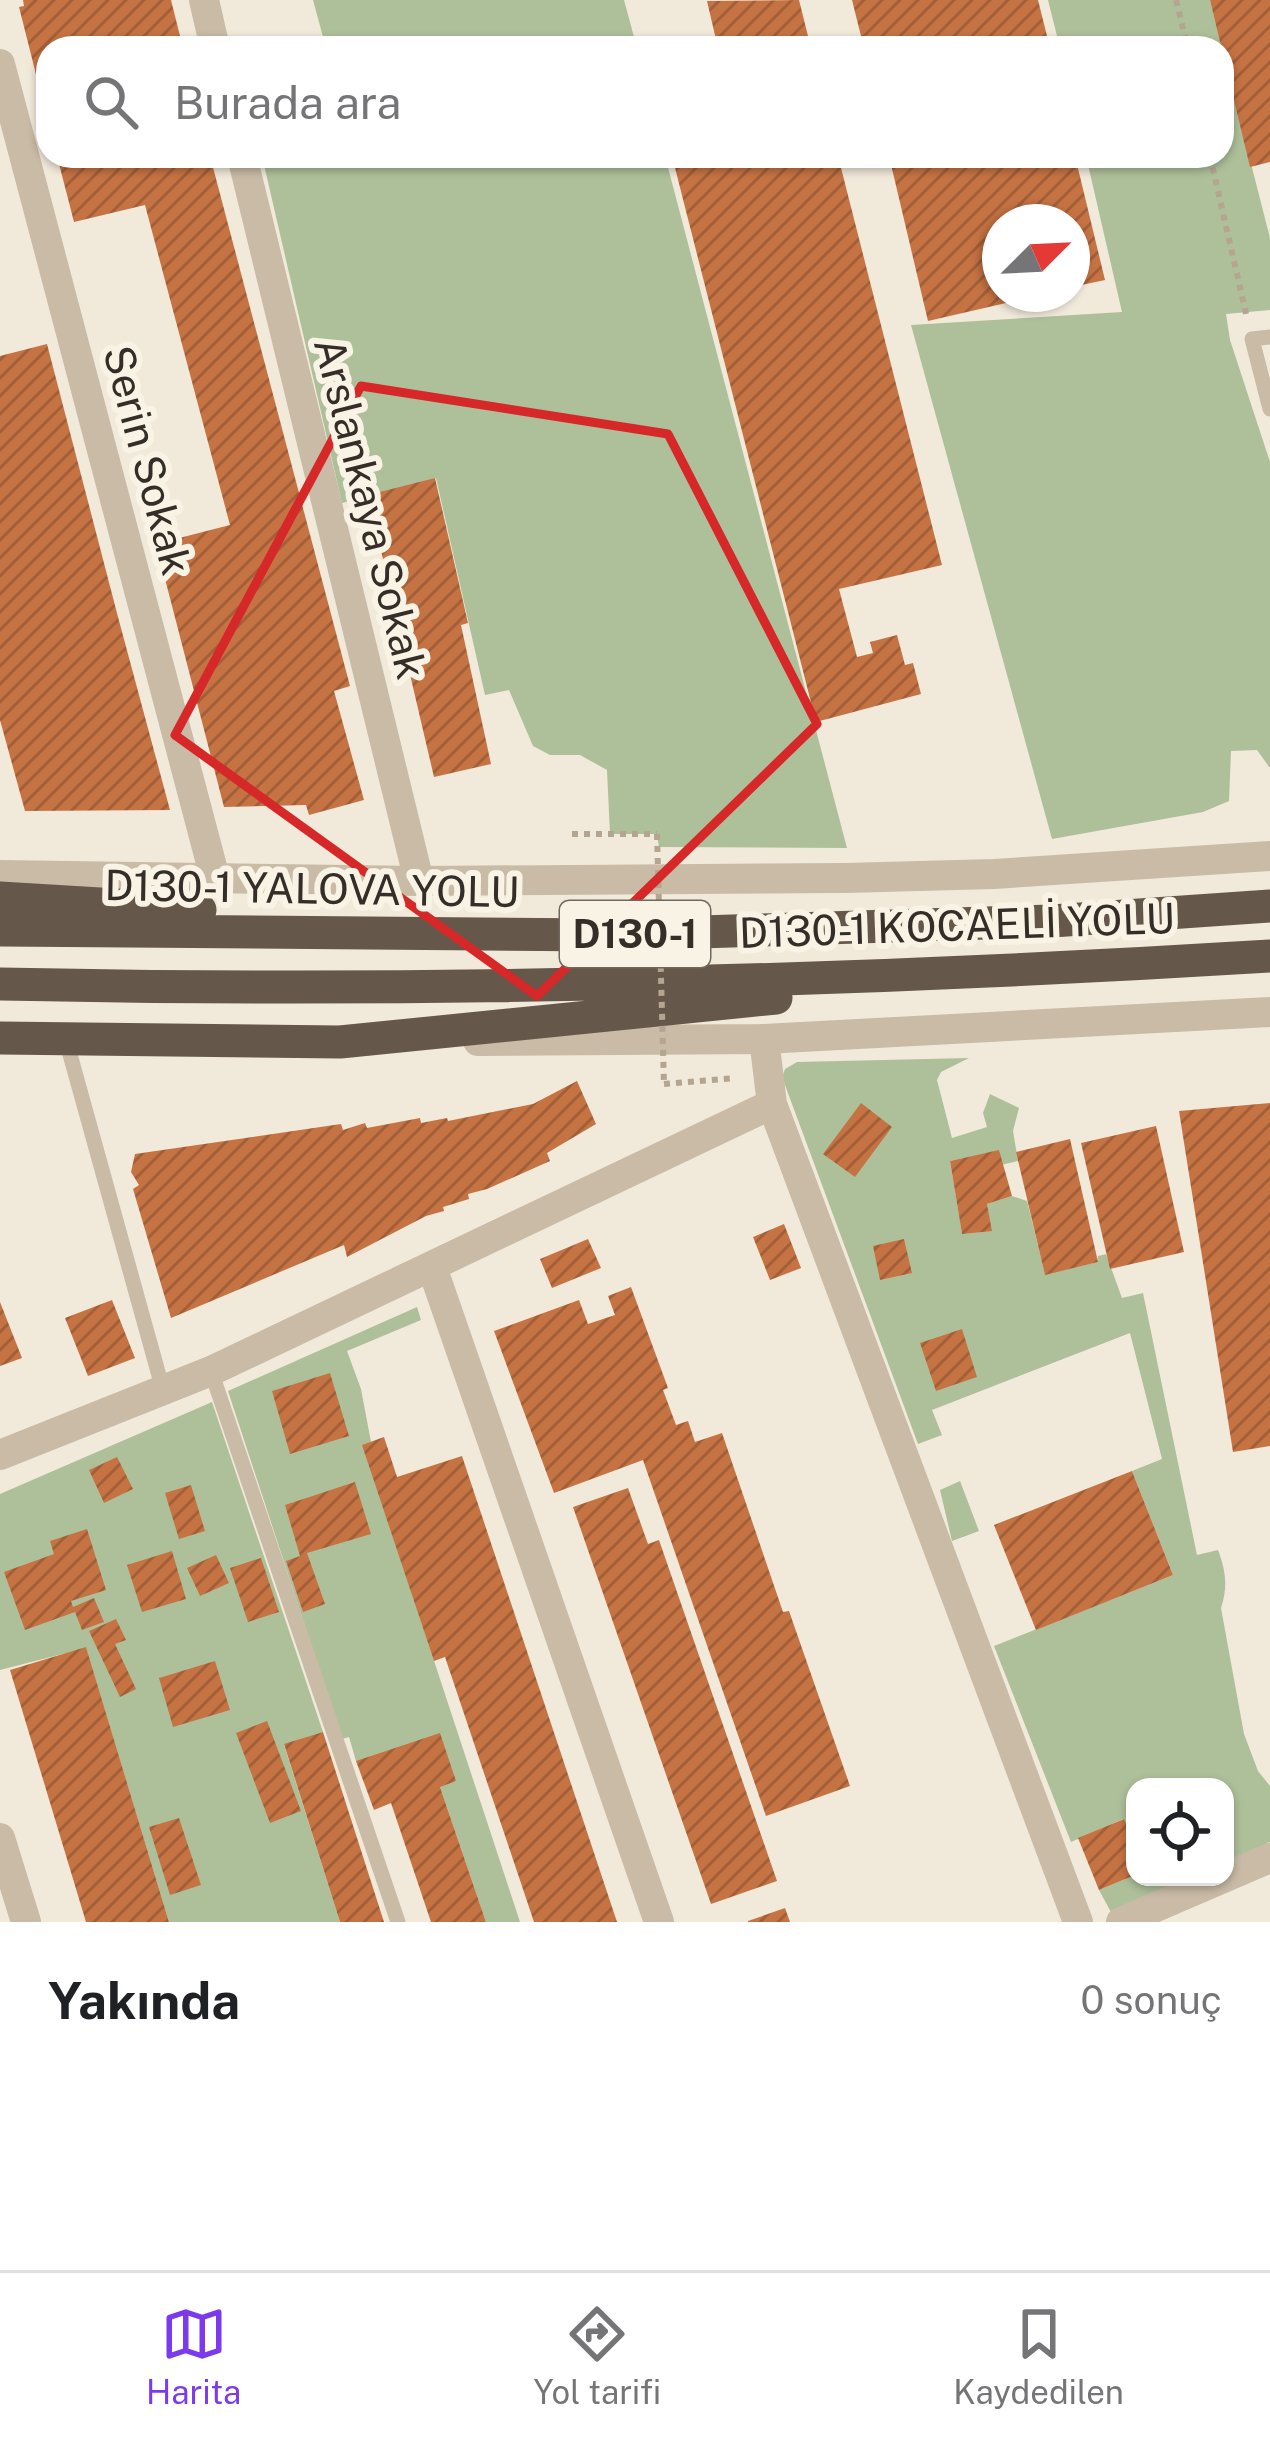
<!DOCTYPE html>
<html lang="tr">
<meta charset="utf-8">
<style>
:root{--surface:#fff;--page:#f2f2f2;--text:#202124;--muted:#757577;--line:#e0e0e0;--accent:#7c3aed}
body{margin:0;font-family:"Public Sans",sans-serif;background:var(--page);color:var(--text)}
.controls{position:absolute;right:36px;bottom:36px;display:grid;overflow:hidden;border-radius:24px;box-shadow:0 3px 9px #0004}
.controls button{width:108px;height:108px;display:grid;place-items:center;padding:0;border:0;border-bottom:3px solid var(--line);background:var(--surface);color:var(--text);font:60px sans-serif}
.compass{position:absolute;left:982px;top:204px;width:108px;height:108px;border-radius:50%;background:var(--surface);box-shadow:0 3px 9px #0004;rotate:66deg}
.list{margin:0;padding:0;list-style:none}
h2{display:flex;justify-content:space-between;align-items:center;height:156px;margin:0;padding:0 48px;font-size:51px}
h2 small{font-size:39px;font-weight:400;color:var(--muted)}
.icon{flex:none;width:66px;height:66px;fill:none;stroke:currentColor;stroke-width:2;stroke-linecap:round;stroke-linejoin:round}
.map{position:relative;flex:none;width:1270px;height:1922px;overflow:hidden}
.search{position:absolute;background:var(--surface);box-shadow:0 3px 9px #0004;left:36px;right:36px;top:36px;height:132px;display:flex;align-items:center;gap:30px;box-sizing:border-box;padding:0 42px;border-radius:36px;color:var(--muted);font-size:45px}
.sheet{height:348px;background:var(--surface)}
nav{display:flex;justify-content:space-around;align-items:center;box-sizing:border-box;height:168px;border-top:3px solid var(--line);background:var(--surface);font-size:33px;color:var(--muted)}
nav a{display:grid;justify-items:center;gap:6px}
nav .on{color:var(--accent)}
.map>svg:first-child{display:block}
.green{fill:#aec09a}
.building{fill:url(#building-hatch)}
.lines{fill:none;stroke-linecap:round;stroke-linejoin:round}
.path{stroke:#b5a590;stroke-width:6;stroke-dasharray:6 6;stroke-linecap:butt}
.service{stroke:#c9bba6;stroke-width:15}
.minor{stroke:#c9bba6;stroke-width:30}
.tertiary{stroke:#c9bba6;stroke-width:30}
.trunk{stroke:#66574b;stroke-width:33}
.path-bridge{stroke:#b5a590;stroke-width:6;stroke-dasharray:6 6;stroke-linecap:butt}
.marked{fill:none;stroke:#d62828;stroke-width:9;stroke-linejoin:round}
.labels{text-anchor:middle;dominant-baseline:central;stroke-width:12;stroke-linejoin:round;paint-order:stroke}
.shield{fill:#f9f3e6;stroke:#706860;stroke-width:3}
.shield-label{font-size:39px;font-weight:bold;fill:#352d27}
.street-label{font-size:42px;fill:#352d27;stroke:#f9f3e6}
</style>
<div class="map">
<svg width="1270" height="1922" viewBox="0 0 1270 1922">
<defs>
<pattern id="building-hatch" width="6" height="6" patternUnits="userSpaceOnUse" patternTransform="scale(3)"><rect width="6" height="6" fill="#c67343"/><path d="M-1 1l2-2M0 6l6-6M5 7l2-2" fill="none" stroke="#a25f38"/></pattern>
</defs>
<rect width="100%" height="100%" fill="#f1e9da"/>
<path class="green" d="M313,0H624L637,48H326Z
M1048,0H1210L1222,48H1060Z
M1222,50L1270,238V310L1226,314L1230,340L1270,462V768L1257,750L1231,751L1229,801L1203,812L1052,839L911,325L1122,312L1086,156H1222Z
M262,156H665L847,848L659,847L657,834H610L607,770L580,755H550L533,746L509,690L485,695L436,478L342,503Z
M969,1058L941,1072L937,1080L952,1138L987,1127L983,1113L990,1094L1019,1108L1013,1131L1018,1161L1001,1165L998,1151L950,1161L962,1233L991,1230L987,1204L1012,1196L1027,1201L1045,1274L1098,1262V1256L1106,1254L1122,1298L1143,1293L1197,1555L1218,1550C1226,1571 1228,1587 1221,1608L1244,1734L1258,1771L1270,1786V1842L1225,1863V1787H1135V1846L1123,1819L1071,1842L994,1646L1173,1575L1132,1471L1162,1459L1130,1333L932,1410L942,1435L918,1444L782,1077L785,1069L797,1062Z
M417,1307L421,1320L347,1351L361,1389L371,1442L363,1445L520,1922H486L440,1787L356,1761L349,1737L342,1739L228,1391Z
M212,1402L323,1732L284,1745L340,1922H169L86,1648L0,1670V1494Z
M960,1481L979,1531L952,1541L940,1490Z
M1135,1875V1877H1197L1112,1914L1099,1890Z"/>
<path class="building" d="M23,0H171L183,48H48L46,114L19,7L24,6Z
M799,0L811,48H718L707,1Z
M852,0H1038L1050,48H864Z
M1210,0H1270V162L1250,167Z
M57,156H210L350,686L334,691L364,800L309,815L306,805L224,807L156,544L230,525L145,205L74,222Z
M672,156H838L942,565L839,589L857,657L873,653L870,642L897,635L905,665L913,663L921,694L816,722Z
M889,156H1075L1105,280L1072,287V222H1000V294L1037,296L928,321Z
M47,344L118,617L170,810L25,811L0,720V356Z
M435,478L468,623L461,625L491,764L434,777L368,495Z
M577,1081L596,1124L547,1153L550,1161L487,1189L468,1194L469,1199L443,1207L444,1211L426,1216L347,1257L344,1245L171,1318L133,1189L139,1185L131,1172L135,1154L341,1124L343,1130L365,1123L367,1128L420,1118L421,1123L447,1118L448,1121L533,1104Z
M861,1103L892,1127L855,1177L823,1154Z
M1270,1103V1446L1233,1452L1179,1111Z
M1156,1126L1184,1252L1110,1269L1081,1143Z
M1070,1139L1098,1262L1045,1275L1016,1152Z
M999,1150L1012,1196L987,1204L992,1231L962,1234L950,1161Z
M784,1224L801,1268L770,1280L753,1237Z
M588,1239L601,1268L552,1288L540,1259Z
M904,1239L912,1273L880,1280L873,1246Z
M631,1287L668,1388L663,1390L676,1425L688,1421L695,1442L722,1433L783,1612L789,1611L850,1786L766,1816L643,1460L554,1493L494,1331L579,1300L588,1324L615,1315L608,1296Z
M112,1300L135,1358L88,1376L65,1318Z
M0,1302L22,1358L0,1366Z
M962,1329L977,1377L936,1391L920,1343Z
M330,1373L349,1436L290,1454L272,1391Z
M384,1437L397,1477L462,1456L617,1922H534L445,1657L434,1661L362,1445Z
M117,1457L133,1489L104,1503L89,1470Z
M1132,1471L1173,1575L1036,1630L994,1525Z
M355,1482L371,1534L307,1553L325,1604L303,1612L286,1561L300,1556L285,1505Z
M191,1485L205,1531L179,1539L165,1493Z
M628,1488L648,1544L659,1540L777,1881L711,1904L573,1507Z
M87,1529L106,1590L71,1601L73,1607L94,1598L104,1622L82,1630L75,1612L25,1630L4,1572L54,1554L50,1541Z
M172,1551L186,1599L142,1612L127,1565Z
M216,1555L229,1583L200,1596L187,1568Z
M261,1558L279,1612L248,1622L230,1568Z
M116,1619L126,1640L115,1644L136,1689L120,1697L89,1631Z
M86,1647L169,1922H86L10,1670Z
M215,1661L230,1710L173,1727L159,1678Z
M267,1721L301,1811L270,1823L236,1733Z
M323,1732L384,1922H340L284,1744Z
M440,1733L456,1781L440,1787L486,1922H431L391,1803L374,1810L356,1761Z
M179,1818L201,1885L170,1895L149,1827Z
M1124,1819L1135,1846V1875L1099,1890L1078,1838Z
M785,1908L790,1922H748V1921Z"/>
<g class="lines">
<path class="path" d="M1176,0L1188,48
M1210,156L1247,318
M572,834H657
M664,1084L735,1078"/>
<path class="service" d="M1270,337L1252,339L1270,409
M66,1040L163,1390
M211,1371L398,1922"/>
<path class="minor" d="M204,0L215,48
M0,64L215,878
M242,156L419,881
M772,1104L1078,1922
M432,1267L659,1922
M0,1455L211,1371L772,1104L764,1039
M0,1838L26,1922
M1121,1922L1270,1858"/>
<path class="tertiary" d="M0,875L419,881L845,878L994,874L1270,856
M478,1041L764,1039L1270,1012"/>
<path class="trunk" d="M0,898L200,910
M0,930L603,935L1052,921L1270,906
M0,984C423,993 848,982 1270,956
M0,1038L340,1042L776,998"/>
<path class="path-bridge" d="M657,834L664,1084"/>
</g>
<path class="marked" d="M361,386L668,434L817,724L537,996L175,735Z"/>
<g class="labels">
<rect class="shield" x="560" y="901" width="150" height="66" rx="9"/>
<g class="shield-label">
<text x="635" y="934">D130-1</text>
</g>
<g class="street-label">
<text transform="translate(148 460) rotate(75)">Serin Sokak</text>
<text transform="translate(371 508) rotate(76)">Arslankaya Sokak</text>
<text transform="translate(312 888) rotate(1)">D130-1 YALOVA YOLU</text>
<text transform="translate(957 925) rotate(-2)">D130-1 KOCAELİ YOLU</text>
</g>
</g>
</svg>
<div class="controls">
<button><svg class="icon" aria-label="locate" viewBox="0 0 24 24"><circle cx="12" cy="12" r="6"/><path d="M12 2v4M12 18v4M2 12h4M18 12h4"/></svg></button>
</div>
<svg class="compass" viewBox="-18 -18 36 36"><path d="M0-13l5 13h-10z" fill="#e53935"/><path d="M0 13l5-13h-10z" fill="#757577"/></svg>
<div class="search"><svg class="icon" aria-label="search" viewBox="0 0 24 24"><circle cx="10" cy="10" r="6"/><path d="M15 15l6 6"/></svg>Burada ara</div>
</div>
<section class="sheet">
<h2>Yakında<small>0 sonuç</small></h2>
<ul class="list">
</ul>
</section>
<nav>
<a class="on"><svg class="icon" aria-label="map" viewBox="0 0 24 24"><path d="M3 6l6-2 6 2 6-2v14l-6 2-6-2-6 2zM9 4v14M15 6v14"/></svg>Harita</a>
<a><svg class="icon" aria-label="directions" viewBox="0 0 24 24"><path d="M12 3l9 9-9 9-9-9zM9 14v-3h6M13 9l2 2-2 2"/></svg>Yol tarifi</a>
<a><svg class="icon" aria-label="saved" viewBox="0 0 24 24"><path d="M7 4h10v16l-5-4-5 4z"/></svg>Kaydedilen</a>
</nav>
